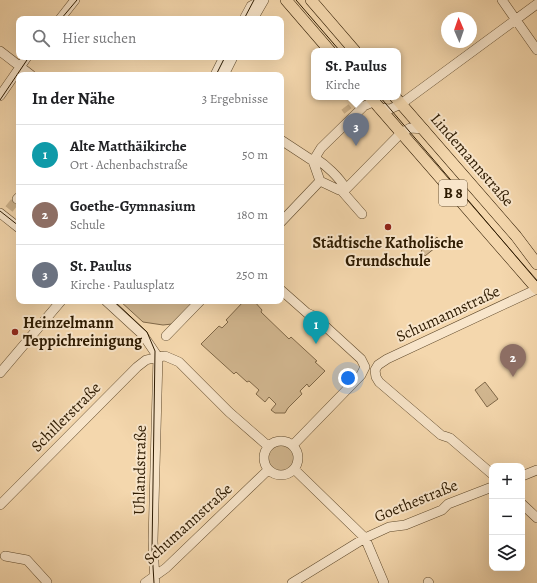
<!DOCTYPE html>
<html lang="de">
<meta charset="utf-8">
<style>
:root{--surface:#fff;--page:#f2f2f2;--text:#202124;--muted:#757577;--line:#e0e0e0;--accent:#111827}
body{margin:0;font-family:Alegreya,serif;background:var(--page);color:var(--text)}
.controls{position:absolute;right:12px;bottom:12px;display:grid;overflow:hidden;border-radius:8px;box-shadow:0 4px 16px #0002}
.controls button{width:36px;height:36px;display:grid;place-items:center;padding:0;border:0;border-bottom:1px solid var(--line);background:var(--surface);color:var(--text);font:20px sans-serif}
.compass{position:absolute;left:441px;top:12px;width:36px;height:36px;border-radius:50%;background:var(--surface);box-shadow:0 4px 16px #0002;rotate:358deg}
.you{position:absolute;left:348px;top:378px;width:14px;height:14px;margin:-10px;border:3px solid #fff;border-radius:50%;background:#1a73e8;box-shadow:0 0 0 6px #1a73e833}
.badge{display:grid;place-items:center;width:26px;height:26px;border-radius:50%;background:var(--accent);color:#fff;font-size:13px;font-weight:700}
.pin{position:absolute;translate:-50% -33px;filter:drop-shadow(0 1px 2px #0008)}
.pin::after{content:'';position:absolute;top:21px;width:14px;height:12px;background:inherit;clip-path:polygon(0 0,100% 0,50% 100%)}
.popup{position:absolute;left:311px;top:48px;width:90px;height:52px;box-sizing:border-box;display:grid;place-content:center;border-radius:8px;background:var(--surface);filter:drop-shadow(0 1px 3px #0005);font-size:13px;white-space:nowrap;color:var(--muted)}
.popup b{font-size:15px;color:var(--text)}
.popup::after{content:'';position:absolute;left:50%;top:100%;margin-left:-8px;border:8px solid transparent;border-top-color:var(--surface)}
.list{margin:0;padding:0;list-style:none}
h2{display:flex;justify-content:space-between;align-items:center;height:52px;margin:0;padding:0 16px;font-size:17px}
h2 small{font-size:13px;font-weight:400;color:var(--muted)}
.list li{display:grid;grid-template-columns:26px 1fr auto;gap:12px;align-items:center;box-sizing:border-box;height:60px;padding:0 16px;border-top:1px solid var(--line)}
.list b{display:block;font-size:15px;white-space:nowrap}
.list p{margin:0;font-size:13px;white-space:nowrap;color:var(--muted)}
.list em{font-size:13px;font-style:normal;color:var(--muted)}
.icon{flex:none;width:22px;height:22px;fill:none;stroke:currentColor;stroke-width:2;stroke-linecap:round;stroke-linejoin:round}
.map{position:relative;flex:none;width:537px;height:583px;overflow:hidden}
.search{position:absolute;background:var(--surface);box-shadow:0 4px 16px #0002;left:16px;top:16px;width:268px;height:44px;display:flex;align-items:center;gap:10px;box-sizing:border-box;padding:0 14px;border-radius:8px;color:var(--muted);font-size:15px}
.panel{position:absolute;background:var(--surface);box-shadow:0 4px 16px #0002;left:16px;top:72px;width:268px;height:232px;border-radius:8px}
.map>svg:first-child{display:block}
.green{fill:#d2b790;stroke:#806848}
.lines{fill:none;stroke-linecap:round;stroke-linejoin:round}
.minor-tunnel{stroke:#ccb18a;stroke-width:9;stroke-dasharray:9 4.5;stroke-linecap:butt}
.minor-casing{stroke:#5f492b;stroke-width:10}
.major-casing{stroke:#2d1a00;stroke-width:12}
.minor{stroke:#f8e5ca;stroke-width:9}
.major{stroke:#f4d7ad;stroke-width:11}
.tram{stroke:#2d1a00;stroke-width:1}
.poi-dot{fill:#8f2418;stroke:#f8e5ca;stroke-width:1.5}
.labels{text-anchor:middle;dominant-baseline:central;stroke-width:4;stroke-linejoin:round;paint-order:stroke}
.shield{fill:#f8e5ca;stroke:#6a573d;stroke-width:1}
.shield-label{font-size:15px;font-weight:bold;fill:#2d1a00}
.street-label{font-size:16px;fill:#2d1a00;stroke:#f8e5ca}
.poi-label{font-size:16px;font-weight:bold;fill:#2d1a00;stroke:#f8e5ca}
</style>
<div class="map">
<svg width="537" height="583" viewBox="0 0 537 583">
<rect width="100%" height="100%" fill="#f4d7ad"/>
<filter id="stains"><feTurbulence type="fractalNoise" baseFrequency=".005" numOctaves="4"/><feColorMatrix values="0 0 0 0 .2 0 0 0 0 .09 0 0 0 0 .02 0 0 0 .5 -.17"/></filter>
<radialGradient id="worn" r=".72"><stop offset=".6" stop-color="#630" stop-opacity="0"/><stop offset="1" stop-color="#630" stop-opacity=".3"/></radialGradient>
<path class="green" d="M437,237L441,243L425,256L421,251Z
M120,301H194L172,324L163,325L143,322Z
M244,301H254L262,310L261,312L289,339L291,337L317,361L315,362L325,371L309,387L307,384L300,391L302,394L288,408L285,413H275L271,410L276,404L269,397L265,402L256,394L259,390L249,381L247,382L236,372L234,374L201,344L219,326L222,328L228,322L226,320Z
M485,382L498,399L487,407L475,390Z
M265 458a16 16 0 1 1 32 0a16 16 0 1 1-32 0Z"/>
<g class="lines">
<path class="minor-tunnel" d="M345,107L348,111
M9,209L17,199"/>
<defs>
<path id="minor" d="M502,0L537,50
M60,19L75,0
M244,19L251,6L262,0
M253,19L264,0
M0,51L31,75
M215,75L224,57
M224,75L233,57
M0,96L27,57
M373,102L364,106L321,148L313,161L320,181L339,190L346,189L401,133L410,128L424,129
M379,108L390,109L401,104L537,4
M281,140L313,161
M315,158C326,165 339,177 346,189
M341,190L362,214
M17,199L19,197
M0,213L19,228
M281,222L320,181
M281,290L307,313L314,316L361,359L365,367L361,375L293,445
M106,301L143,335L158,357
M166,336L200,301
M0,373L61,301
M264 458a17 17 0 1 1 34 0a17 17 0 1 1-34 0Z
M294,469L365,538L384,583
M492,474L450,438L441,435L379,382L376,377L375,370L378,365L387,359L537,289
M522,476L537,470
M522,504L537,518
M0,505L137,367L146,360L158,357L165,356L179,362L229,412L268,446
M5,556L27,560L47,582
M428,582L429,583
M145,583L166,568L268,470
M155,583L153,541L158,357
M292,583L365,538L389,527L405,525L442,510L448,504L492,487"/>
<path id="major" d="M286,0L330,51
M311,0L355,51
M370,97L537,289
M395,97L516,236L537,264"/>
</defs>
<use href="#minor" class="minor-casing"/>
<use href="#major" class="major-casing"/>
<use href="#minor" class="minor"/>
<use href="#major" class="major"/>
<path class="tram" d="M296,0L340,51
M61,19L77,0
M244,19L254,0
M216,75L225,57
M380,97L537,281
M0,100L29,57
M0,211L19,226
M114,301L147,332L155,351L152,550L154,583"/>
</g>
<g class="poi-dot">
<circle cx="388" cy="227" r="4"/>
<circle cx="15" cy="332" r="4"/>
</g>
<g class="labels">
<rect class="shield" x="439" y="180" width="28" height="26" rx="3"/>
<g class="shield-label">
<text x="453" y="193">B 8</text>
</g>
<g class="street-label">
<text transform="translate(472 160) rotate(49)">Lindemannstraße</text>
<text transform="translate(448 314) rotate(-25)">Schumannstraße</text>
<text transform="translate(66 417) rotate(-45)">Schillerstraße</text>
<text transform="translate(140 470) rotate(-89)">Uhlandstraße</text>
<text transform="translate(416 501) rotate(-22)">Goethestraße</text>
<text transform="translate(188 524) rotate(-42)">Schumannstraße</text>
</g>
<g class="poi-label">
<text x="388" y="243">Städtische Katholische<tspan x="388" dy="18">Grundschule</tspan></text>
<text x="23" y="323" text-anchor="start">Heinzelmann<tspan x="23" dy="18">Teppichreinigung</tspan></text>
</g>
</g>
<rect width="100%" height="100%" filter="url(#stains)"/>
<rect width="100%" height="100%" fill="url(#worn)"/>
</svg>
<div class="controls">
<button>+</button>
<button>−</button>
<button><svg class="icon" aria-label="layers" viewBox="0 0 24 24"><path d="M12 4l9 5-9 5-9-5zM3 14l9 5 9-5"/></svg></button>
</div>
<svg class="compass" viewBox="-18 -18 36 36"><path d="M0-13l5 13h-10z" fill="#e53935"/><path d="M0 13l5-13h-10z" fill="#757577"/></svg>
<div class="you"></div>
<div class="pin badge" style="left:316px;top:344px;background:#0f9aa8">1</div>
<div class="pin badge" style="left:513px;top:377px;background:#8d6e63">2</div>
<div class="pin badge" style="left:356px;top:146px;background:#6b7280">3</div>
<div class="popup"><b>St. Paulus</b>Kirche</div>
<div class="search"><svg class="icon" aria-label="search" viewBox="0 0 24 24"><circle cx="10" cy="10" r="6"/><path d="M15 15l6 6"/></svg>Hier suchen</div>
<section class="panel">
<h2>In der Nähe<small>3 Ergebnisse</small></h2>
<ul class="list">
<li><span class="badge" style="background:#0f9aa8">1</span><div><b>Alte Matthäikirche</b><p>Ort · Achenbachstraße</p></div><em>50 m</em></li>
<li><span class="badge" style="background:#8d6e63">2</span><div><b>Goethe-Gymnasium</b><p>Schule</p></div><em>180 m</em></li>
<li><span class="badge" style="background:#6b7280">3</span><div><b>St. Paulus</b><p>Kirche · Paulusplatz</p></div><em>250 m</em></li>
</ul>
</section>
</div>
